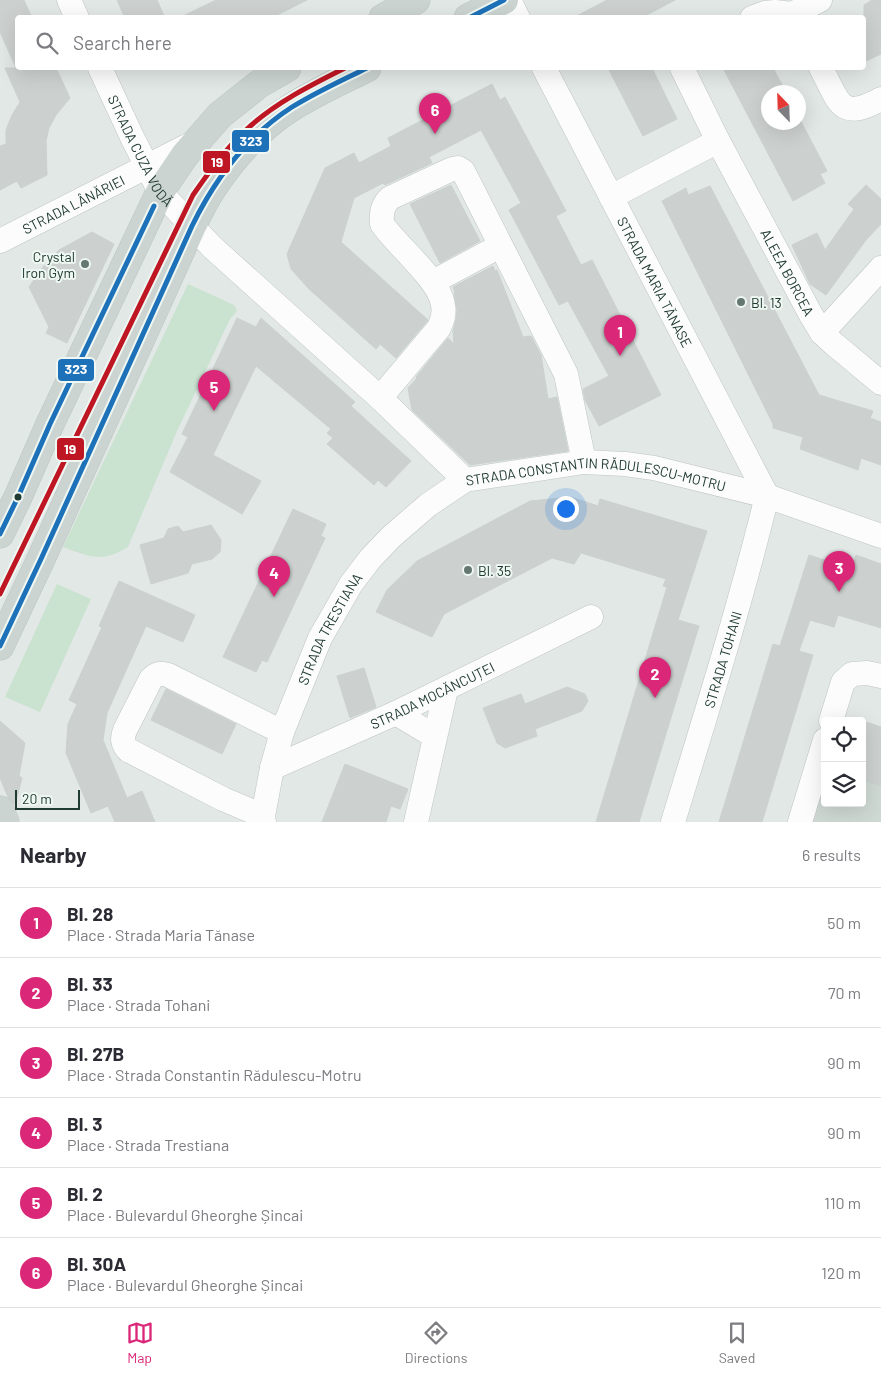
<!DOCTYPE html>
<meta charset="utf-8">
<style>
:root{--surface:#fff;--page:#f7f7f7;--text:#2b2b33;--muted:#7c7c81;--line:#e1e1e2;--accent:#db2777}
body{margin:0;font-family:Barlow,sans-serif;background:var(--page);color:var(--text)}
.controls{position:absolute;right:15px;bottom:15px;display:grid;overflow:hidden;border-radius:5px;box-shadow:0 5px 20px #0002}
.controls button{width:45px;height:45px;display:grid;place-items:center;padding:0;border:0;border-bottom:1px solid var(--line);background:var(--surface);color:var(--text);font:25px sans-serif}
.compass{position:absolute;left:761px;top:85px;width:45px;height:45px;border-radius:50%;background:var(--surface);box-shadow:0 5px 20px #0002;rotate:337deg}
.scale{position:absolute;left:15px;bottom:12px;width:65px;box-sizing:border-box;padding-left:5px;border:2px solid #203b32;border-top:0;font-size:14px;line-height:18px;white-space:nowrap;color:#203b32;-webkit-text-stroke:4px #eff7f3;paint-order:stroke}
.you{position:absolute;left:565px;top:508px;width:18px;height:18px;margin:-12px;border:4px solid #fff;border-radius:50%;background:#1a73e8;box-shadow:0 0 0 8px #1a73e833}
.badge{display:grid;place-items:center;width:32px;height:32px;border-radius:50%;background:var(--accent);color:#fff;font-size:16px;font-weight:700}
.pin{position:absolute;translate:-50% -41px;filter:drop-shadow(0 1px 2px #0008)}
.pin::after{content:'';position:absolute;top:26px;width:18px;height:15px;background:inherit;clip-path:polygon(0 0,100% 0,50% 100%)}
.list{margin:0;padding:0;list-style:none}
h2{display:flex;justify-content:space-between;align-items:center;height:65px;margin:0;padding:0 20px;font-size:21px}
h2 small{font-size:16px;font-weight:400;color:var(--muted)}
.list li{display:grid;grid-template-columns:32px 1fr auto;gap:15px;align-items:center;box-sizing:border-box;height:70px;padding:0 20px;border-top:1px solid var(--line)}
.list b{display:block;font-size:19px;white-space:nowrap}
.list p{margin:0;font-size:16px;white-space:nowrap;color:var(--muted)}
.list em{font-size:16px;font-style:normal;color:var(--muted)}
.icon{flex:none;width:28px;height:28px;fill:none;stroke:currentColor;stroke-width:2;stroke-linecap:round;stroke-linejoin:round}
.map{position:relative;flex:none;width:881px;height:822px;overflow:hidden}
.search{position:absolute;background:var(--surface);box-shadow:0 5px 20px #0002;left:15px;right:15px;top:15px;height:55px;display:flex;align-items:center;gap:12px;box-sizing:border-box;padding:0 18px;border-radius:5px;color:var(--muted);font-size:19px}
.sheet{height:485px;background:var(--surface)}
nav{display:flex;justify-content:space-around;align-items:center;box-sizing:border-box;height:70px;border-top:1px solid var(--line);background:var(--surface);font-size:14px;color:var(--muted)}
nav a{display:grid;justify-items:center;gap:2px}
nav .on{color:var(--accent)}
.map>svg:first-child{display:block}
.built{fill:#cfd9d4}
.green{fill:#cae2d0}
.building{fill:#ccd1cf;stroke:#cad1ce}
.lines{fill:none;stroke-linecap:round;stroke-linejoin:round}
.minor-casing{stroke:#bfc5c2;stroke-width:25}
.major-casing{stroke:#bbc5c1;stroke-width:29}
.minor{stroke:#fbfcfb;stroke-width:24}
.major{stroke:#ccd4d1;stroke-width:28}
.bus-1-casing{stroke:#eff7f3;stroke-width:9}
.bus-1{stroke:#1d71b8;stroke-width:5}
.tram-1-casing{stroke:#eff7f3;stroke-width:9}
.tram-1{stroke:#be1622;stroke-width:5}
.poi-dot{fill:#647871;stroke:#eff7f3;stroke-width:2}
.bus-dot{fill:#203b32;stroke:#eff7f3;stroke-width:2}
.labels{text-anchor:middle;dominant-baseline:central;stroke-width:4;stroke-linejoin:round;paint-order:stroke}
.street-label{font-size:14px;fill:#203b32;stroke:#eff7f3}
.poi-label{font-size:14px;fill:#203b32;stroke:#eff7f3;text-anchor:start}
.line-badge{stroke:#eff7f3;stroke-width:2}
.badge-label{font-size:14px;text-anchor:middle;font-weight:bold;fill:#fff}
</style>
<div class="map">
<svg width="881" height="822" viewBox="0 0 881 822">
<rect width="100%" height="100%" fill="#e2e8e5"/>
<path class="built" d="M825,763V803H862V780L881,786V822H807Z"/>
<path class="green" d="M188,284L234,305L237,311L230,319L177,431L128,547C102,563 90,557 63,547Z
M57,584L91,599L40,712L5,697Z"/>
<path class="building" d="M0,0H24L32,18H18V68H56L70,98L56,115L49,128L46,141L47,175L21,188L17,181L0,190V146L6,144V130L12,115L20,102L5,68H16L0,32Z
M117,0H157L165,18H125Z
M216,0H307L271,18H179Z
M607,0H675L641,18H573Z
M872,0H881V54L864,62V5Z
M608,68H652L677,119L643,136Z
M723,68H773L786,92H768V122H798V116L827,171L820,174L825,183L793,201Z
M492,84L500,100L505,97L566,211L556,216L581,265L592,260L661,395L599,426L585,400L583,389L609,376L568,301L559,305L509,210L521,203L481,130L429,157L432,163L385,185L383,183L354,198L341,242L428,320L396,358L380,344L376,349L309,289L291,269L287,254L325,168L354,153L359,163L391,146L388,138Z
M451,185L480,241L440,263L410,204Z
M866,185L881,199V224L866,240L826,295L810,284L792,245L817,233L825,250L854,209L848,204Z
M710,186L819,395L873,411L870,418L881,422V465L861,458L858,470L800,449L803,437L773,428V424L662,201L686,188L688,195Z
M92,232L114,244L67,343L46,333L49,327L29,287L43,267L59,250Z
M493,266L495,271L497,270L523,337L531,336L541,355L548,399L557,397L568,451L470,465L412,410L408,388L417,378L416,377L448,338L454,344L453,331L456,320L457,311L454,293L455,292L453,287Z
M237,318L256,327L261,318L355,402L351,406L411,461L386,487L378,480L374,485L327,444L333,438L327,433L331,429L256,366L213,455L261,481L242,514L170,472L188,437L182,434Z
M571,497L598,506L600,499L707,531L678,620L699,626L639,822H596L667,587L663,586L666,579L581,553L574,564L552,558L444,614L432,637L376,612L387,590L417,561L530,501Z
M293,509L326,524L321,536L325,538L267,662L262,660L256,672L223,657Z
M211,525L221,540L220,552L212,559L192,564L188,573L151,584L140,545L164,538L168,529L178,526L183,532Z
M809,555L852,569L856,555L881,564V628L838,615L834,627L810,620L799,651L813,655L762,822H719L773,644L780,646Z
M119,581L195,615L183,642L146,626L107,713L103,740L127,798L142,791L155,822H115L108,806L91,813L66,753L68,724L77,704L69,700L102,627L99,626Z
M364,668L376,707L350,718L337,676Z
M567,687L585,694L588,701L582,711L535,729L537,736L505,748L497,743L483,708L521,694L525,704Z
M166,689L236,724L222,754L151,720Z
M0,721L25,743L19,776L22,778L15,805L8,797L0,778Z
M866,722L881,727V786L862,780V733Z
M345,764L408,789L400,809L391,806L386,822H322Z"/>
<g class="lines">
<defs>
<g id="minor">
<path d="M69,0L77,18"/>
<path d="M509,0L518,18"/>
<path d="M752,18L765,13L775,12L792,14L820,0"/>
<path id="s1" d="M100,68L132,137L160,192L212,247L380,398L465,480L584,462L625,464L654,468L767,496L881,536"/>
<path id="s2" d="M544,68L767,496"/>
<path id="s3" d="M682,68L718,141L811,315L822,333L834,344L881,383"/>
<path d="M821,68C839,101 839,122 881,99"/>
<path d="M611,197L718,141"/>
<path id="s4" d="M0,241L195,142"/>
<path d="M433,282L500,246"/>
<path d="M822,333L881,268"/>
<path d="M380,398L439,328C442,321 445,314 443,305C440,280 397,246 382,224C381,214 382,205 390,198L452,169L458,168L463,171L566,374L584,462"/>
<path d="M396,713L434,736"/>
<path d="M831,721L843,682L852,674L867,673L881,676"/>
<path id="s5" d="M272,768L396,713L591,617"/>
<path d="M263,816L223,799L128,750C122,743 122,738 125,730L151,679C157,673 161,673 168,675L282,732"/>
<path id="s6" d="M264,822L263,816L272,768L282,732L320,638L351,584L370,559L391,537L428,505L465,480"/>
<path d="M416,822L446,689"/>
<path id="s7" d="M673,822C706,714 740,606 767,496"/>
<path d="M800,822L825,740"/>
</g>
<path id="major" d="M383,18L416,0
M468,18L504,0
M0,534L18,497L50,424L160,192L185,155L220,115L259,84L287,68
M0,646L41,559L192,226C198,214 204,201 212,189C233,157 260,127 292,107C316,92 342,80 367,68
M0,810L5,822"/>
</defs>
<use href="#minor" class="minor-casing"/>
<use href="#major" class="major-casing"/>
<use href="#minor" class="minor"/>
<use href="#major" class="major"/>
<defs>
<path id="bus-1" d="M469,18L504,0
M0,534L18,497L50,424L154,206
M0,646L41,559L192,226C215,179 247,136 292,107C316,92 342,80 367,68"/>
</defs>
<use href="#bus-1" class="bus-1-casing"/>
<use href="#bus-1" class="bus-1"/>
<defs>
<path id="tram-1" d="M0,594L193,195C209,172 226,148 247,129C275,103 311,85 345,68"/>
</defs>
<use href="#tram-1" class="tram-1-casing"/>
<use href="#tram-1" class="tram-1"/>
</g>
<g class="poi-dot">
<circle cx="85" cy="264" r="5"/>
<circle cx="741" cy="302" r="5"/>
<circle cx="468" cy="570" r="5"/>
</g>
<circle class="bus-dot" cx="18" cy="497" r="4.5"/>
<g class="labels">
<g class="street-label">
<text stroke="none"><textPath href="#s1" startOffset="92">STRADA CUZA VODĂ</textPath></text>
<text stroke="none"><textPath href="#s4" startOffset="82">STRADA LÂNĂRIEI</textPath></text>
<text stroke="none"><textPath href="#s3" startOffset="230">ALEEA BORCEA</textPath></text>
<text stroke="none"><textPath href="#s2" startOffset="241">STRADA MARIA TĂNASE</textPath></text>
<text stroke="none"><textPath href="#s1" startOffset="690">STRADA CONSTANTIN RĂDULESCU-MOTRU</textPath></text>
<text stroke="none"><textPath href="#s6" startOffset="206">STRADA TRESTIANA</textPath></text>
<text stroke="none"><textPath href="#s7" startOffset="170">STRADA TOHANI</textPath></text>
<text stroke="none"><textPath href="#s5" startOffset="176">STRADA MOCĂNCUȚEI</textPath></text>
</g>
<g class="poi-label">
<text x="75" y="256" text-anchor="end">Crystal<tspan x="75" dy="16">Iron Gym</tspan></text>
<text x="751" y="302">Bl. 13</text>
<text x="478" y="570">Bl. 35</text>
</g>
</g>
<g class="line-badge">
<rect x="231" y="129" width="39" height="24" rx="5" fill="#1d71b8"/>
<rect x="202" y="150" width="29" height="24" rx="5" fill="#be1622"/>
<rect x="57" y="358" width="38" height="24" rx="5" fill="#1d71b8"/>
<rect x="56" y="437" width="29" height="24" rx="5" fill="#be1622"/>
</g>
<g class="badge-label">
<text x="251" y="146">323</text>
<text x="217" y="167">19</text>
<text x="76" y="374">323</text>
<text x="70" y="454">19</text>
</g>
</svg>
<div class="controls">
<button><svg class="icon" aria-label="locate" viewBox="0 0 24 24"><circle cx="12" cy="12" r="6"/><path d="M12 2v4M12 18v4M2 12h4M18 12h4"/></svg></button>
<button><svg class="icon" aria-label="layers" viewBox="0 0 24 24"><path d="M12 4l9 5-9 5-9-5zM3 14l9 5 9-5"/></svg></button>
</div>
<svg class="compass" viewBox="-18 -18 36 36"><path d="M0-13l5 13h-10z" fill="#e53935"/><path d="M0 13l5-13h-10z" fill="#7c7c81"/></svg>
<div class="scale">20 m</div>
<div class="you"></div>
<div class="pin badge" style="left:620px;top:356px">1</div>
<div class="pin badge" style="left:655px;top:698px">2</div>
<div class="pin badge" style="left:839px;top:592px">3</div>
<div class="pin badge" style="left:274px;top:597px">4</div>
<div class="pin badge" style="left:214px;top:411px">5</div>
<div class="pin badge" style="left:435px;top:134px">6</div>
<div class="search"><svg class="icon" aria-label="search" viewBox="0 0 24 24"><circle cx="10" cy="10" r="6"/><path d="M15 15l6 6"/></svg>Search here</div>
</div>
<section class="sheet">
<h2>Nearby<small>6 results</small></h2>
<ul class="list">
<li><span class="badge">1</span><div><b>Bl. 28</b><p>Place · Strada Maria Tănase</p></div><em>50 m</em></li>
<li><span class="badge">2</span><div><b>Bl. 33</b><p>Place · Strada Tohani</p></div><em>70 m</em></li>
<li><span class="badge">3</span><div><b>Bl. 27B</b><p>Place · Strada Constantin Rădulescu-Motru</p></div><em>90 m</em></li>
<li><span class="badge">4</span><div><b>Bl. 3</b><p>Place · Strada Trestiana</p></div><em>90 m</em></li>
<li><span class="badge">5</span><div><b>Bl. 2</b><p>Place · Bulevardul Gheorghe Șincai</p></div><em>110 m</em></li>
<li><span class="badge">6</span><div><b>Bl. 30A</b><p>Place · Bulevardul Gheorghe Șincai</p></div><em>120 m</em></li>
</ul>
</section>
<nav>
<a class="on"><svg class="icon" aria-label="map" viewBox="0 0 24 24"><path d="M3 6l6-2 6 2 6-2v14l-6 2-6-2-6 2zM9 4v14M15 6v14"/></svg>Map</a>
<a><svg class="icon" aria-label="directions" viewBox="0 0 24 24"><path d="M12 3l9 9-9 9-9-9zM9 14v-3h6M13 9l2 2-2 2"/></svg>Directions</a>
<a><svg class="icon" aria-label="saved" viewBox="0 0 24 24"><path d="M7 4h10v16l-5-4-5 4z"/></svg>Saved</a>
</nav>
